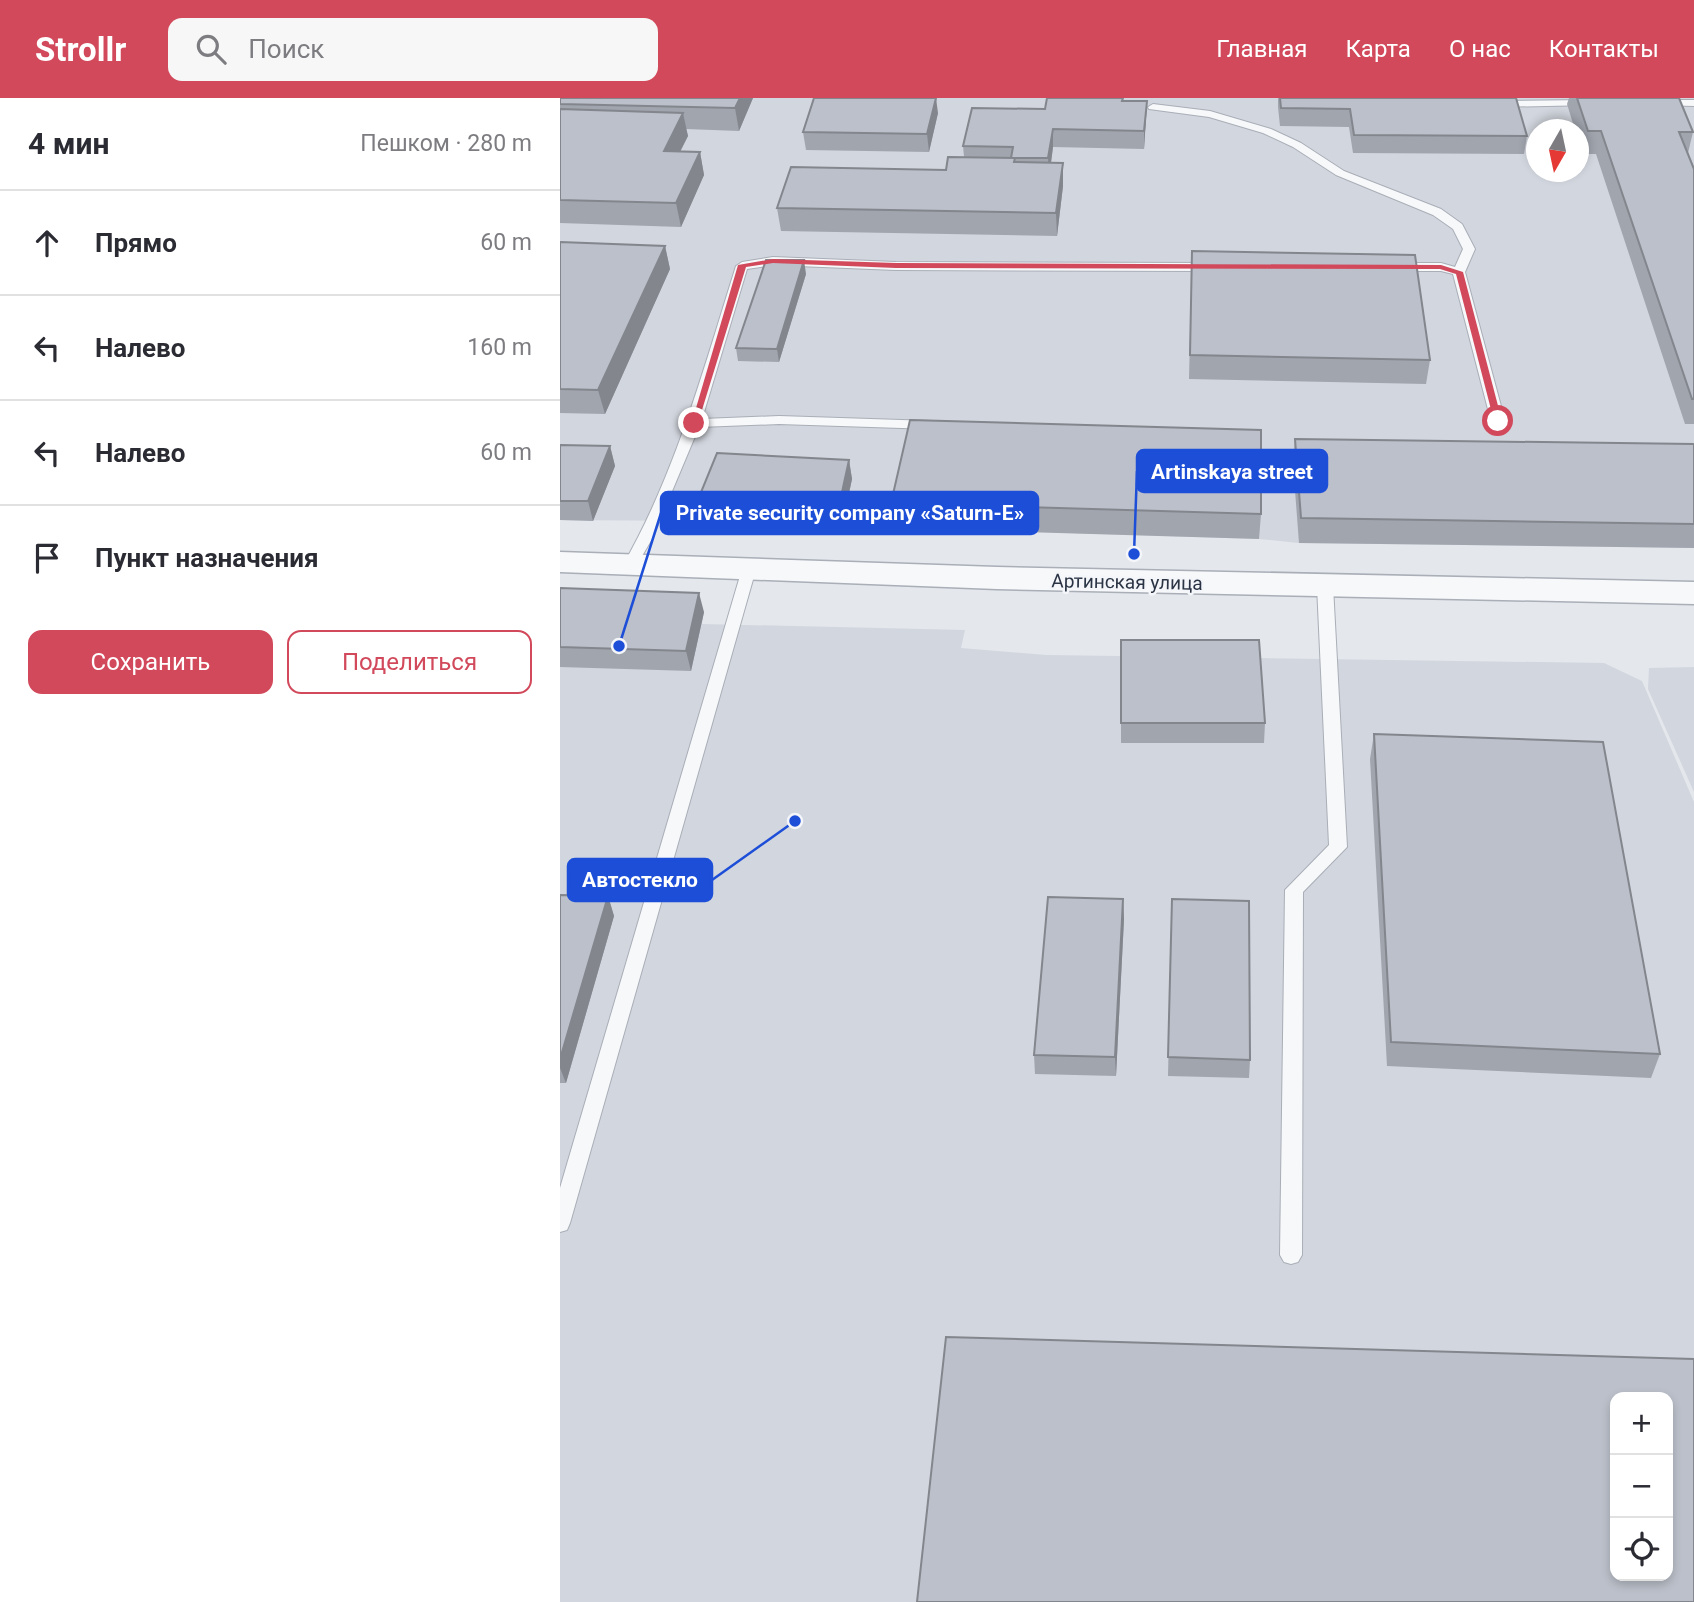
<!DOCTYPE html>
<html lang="ru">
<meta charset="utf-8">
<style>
:root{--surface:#fff;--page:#f7f7f7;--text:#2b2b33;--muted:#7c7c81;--line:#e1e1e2;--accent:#d1495b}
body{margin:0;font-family:Roboto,sans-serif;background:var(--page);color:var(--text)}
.controls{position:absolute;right:21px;bottom:21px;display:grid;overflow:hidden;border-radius:14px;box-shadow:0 4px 10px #0003}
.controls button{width:63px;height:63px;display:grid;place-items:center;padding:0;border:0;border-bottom:2px solid var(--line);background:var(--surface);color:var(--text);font:35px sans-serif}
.compass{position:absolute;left:966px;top:21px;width:63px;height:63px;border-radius:50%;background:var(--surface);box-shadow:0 4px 10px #0003;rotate:189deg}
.stop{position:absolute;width:21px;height:21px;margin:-16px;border:5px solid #d1495b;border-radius:50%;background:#fff}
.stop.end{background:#d1495b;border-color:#fff;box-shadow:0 2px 7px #0008}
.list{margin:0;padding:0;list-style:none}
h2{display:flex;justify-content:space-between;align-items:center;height:91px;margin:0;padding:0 28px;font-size:30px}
h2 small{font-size:23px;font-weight:400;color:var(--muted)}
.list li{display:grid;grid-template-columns:46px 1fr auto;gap:21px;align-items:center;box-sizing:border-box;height:105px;padding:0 28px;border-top:2px solid var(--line)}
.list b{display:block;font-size:26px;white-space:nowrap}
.list em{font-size:23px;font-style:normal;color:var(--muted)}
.actions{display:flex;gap:14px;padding:21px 28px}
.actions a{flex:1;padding:16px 0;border:2px solid var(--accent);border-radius:14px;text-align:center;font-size:24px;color:var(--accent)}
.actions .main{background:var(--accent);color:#fff}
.icon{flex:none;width:38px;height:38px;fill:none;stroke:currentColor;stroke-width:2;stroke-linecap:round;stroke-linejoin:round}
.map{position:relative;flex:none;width:1134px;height:1504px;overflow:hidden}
header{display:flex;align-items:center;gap:42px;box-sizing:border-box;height:98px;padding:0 35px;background:var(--accent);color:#fff}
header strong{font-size:33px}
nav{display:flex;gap:38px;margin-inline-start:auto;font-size:24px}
.search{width:490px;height:63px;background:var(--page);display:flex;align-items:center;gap:18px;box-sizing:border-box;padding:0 24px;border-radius:14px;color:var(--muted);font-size:26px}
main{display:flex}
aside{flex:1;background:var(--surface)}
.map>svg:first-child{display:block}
.built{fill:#d2d6de;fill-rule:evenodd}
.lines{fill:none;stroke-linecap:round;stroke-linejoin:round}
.service-casing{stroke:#a9aeb7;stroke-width:2}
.tertiary-casing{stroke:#a9aeb7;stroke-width:3}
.service{fill:#f7f8fa;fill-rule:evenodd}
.tertiary{fill:#f7f8fa;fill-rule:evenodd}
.wall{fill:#a1a5ae}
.shaded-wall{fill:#83868d}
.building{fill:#bbc0ca;stroke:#83868d;stroke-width:2;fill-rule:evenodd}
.route{fill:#d1495b}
.labels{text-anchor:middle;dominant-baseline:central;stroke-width:5;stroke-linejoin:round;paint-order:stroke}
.street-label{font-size:19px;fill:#2b3445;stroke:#f4f6f9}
.leader{fill:none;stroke:#1d4ed8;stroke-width:2.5}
.callout-dot{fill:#1d4ed8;stroke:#f4f6f9;stroke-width:2.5}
.callout{fill:#1d4ed8;stroke:#1d4ed8;stroke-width:2.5}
.callout-label{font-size:21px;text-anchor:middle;font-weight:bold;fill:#fff}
</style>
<header>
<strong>Strollr</strong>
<div class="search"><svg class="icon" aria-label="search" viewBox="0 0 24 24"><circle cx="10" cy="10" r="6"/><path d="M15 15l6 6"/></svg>Поиск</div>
<nav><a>Главная</a><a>Карта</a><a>О нас</a><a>Контакты</a></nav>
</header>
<main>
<aside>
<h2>4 мин<small>Пешком · 280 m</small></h2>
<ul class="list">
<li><svg class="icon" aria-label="ahead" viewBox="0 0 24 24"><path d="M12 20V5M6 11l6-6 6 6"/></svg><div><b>Прямо</b></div><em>60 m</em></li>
<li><svg class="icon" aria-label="left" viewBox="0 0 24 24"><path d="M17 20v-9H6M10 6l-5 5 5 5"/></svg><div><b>Налево</b></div><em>160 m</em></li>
<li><svg class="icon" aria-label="left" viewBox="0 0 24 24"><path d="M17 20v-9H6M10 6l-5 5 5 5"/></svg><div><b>Налево</b></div><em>60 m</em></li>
<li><svg class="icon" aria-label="arrive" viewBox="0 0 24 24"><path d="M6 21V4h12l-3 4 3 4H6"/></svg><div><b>Пункт назначения</b></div></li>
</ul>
<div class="actions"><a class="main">Сохранить</a><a>Поделиться</a></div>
</aside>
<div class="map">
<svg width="1134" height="1504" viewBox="0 0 1134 1504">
<rect width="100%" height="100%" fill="#e4e7ec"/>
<path class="built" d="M0,0H1134V450L739,445L699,441L142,423L0,422ZM976,32H1018V74H976Z
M0,509L144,514L142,526L405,532L401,550L487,557L1044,565L1082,583L1134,704V1504H0ZM1055,1299H1108V1478H1055Z
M1134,569V694L1088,591L1089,570Z"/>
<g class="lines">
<defs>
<path id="service" d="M1029,2L1033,3V7L935,9L930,6L935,3Z
M1095,2H1134V8L1099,7L1094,4Z
M593,6L650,13L711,31L741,45L784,73L881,111L902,126L915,151L905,174L945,323L943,326L938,327L931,323L893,176L881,173H834L828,169L834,165H881L895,169L903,151L893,131L873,117L776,77L733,49L703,35L649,19L589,11L588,9Z
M213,159L336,164L655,165L661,169L655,173L336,172L213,167L187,171L142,321L219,318L372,323L379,327L372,331L219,326L139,329L92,441L75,470H65L63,467C116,375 144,269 176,168L182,164Z
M189,466L196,471L10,1125L7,1132L0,1134V1090L182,471Z
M765,483L773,488L787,749L743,794L742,1157L738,1164L731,1166L724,1164L720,1157L725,792L769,747L757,488Z"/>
<path id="tertiary" d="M0,454L437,469L1134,484V506L437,491L0,474Z"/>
</defs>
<use href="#service" class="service-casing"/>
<use href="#tertiary" class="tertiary-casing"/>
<use href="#service" class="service"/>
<use href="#tertiary" class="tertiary"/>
</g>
<path class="wall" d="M0,0H193L179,33L126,31L128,38L120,53L140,54L144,77L121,129L0,125Z
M563,0V3H587L584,51L493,49L491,65L503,88L497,138L221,133L217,110L386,72L404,59L403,48L485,11Z
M718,0H956L967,38L964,56L793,55L789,29L720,28L718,9Z
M1009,0H1119L1133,34L1128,55L1134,71V326H1125L1036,56H1023L1018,41V32H1015L1007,6Z
M378,15L369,54L246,52L243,34Z
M0,144L105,148L110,171L45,316L0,315Z
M632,153L870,262L866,286L629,281Z
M246,176L219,264L178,263L176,250Z
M735,341L1134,346V450L739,445L733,366Z
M0,347L50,348L55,368L33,423L0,422Z
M289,362L292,381L282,428L142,423L137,404Z
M331,405L701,416L699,441L334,430Z
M0,490L144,514L131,573L0,569Z
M561,542L705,625L704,645H561Z
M814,636L1100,956L1091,980L827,968L810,661Z
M0,797L48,798L54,818L6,985H0Z
M563,801L564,821L556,978L475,976L474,957Z
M612,801L690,962L689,980L608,978Z"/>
<path class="shaded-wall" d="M180,0H193L179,33L175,10Z
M376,0L378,15L369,54L367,36Z
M587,3L586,21L584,51V33Z
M123,15L128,38L109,76L104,53Z
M493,31V49L489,79L488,60Z
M140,54L144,77L121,129L116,105Z
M503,65V88L497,138L496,115Z
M105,148L110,171L45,316L38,292Z
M244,162L246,176L219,264L217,251Z
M50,348L55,368L33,423L28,403Z
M289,362L292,381L282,428L279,408Z
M139,495L144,514L131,573L126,553Z
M48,798L54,818L6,985L0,970V961Z
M563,801L564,821L556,978L555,959Z"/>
<path class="building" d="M0,0H180L175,10L0,6Z
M254,0H376L367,36L243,34Z
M487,0H563L562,3H587L584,33L493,31L488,60H451L453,49L403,48L412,10L485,11Z
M720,0H956L967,38L794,37L790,11L721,10Z
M1017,0H1119L1133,34H1119L1134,71V301H1132L1041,33H1028Z
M0,11L123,15L104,53L140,54L116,105L0,102Z
M388,59L455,60L454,64L503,65L496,115L217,110L231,69L386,72Z
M0,144L105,148L38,292L0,291Z
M632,153L855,157L870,262L630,257Z
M206,162H244L217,251L176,250Z
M350,322L701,332V416L331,405Z
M735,341L1134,346V426L741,420Z
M0,347L50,348L28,403H0Z
M157,355L289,362L279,408L137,404Z
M0,490L139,495L126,553L0,549Z
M561,542H699L705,625H561Z
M814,636L1043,644L1100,956L831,944Z
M0,797L48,798L0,961Z
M488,799L563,801L555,959L474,957Z
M612,801L689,803L690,962L608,959Z
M386,1239L1134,1261V1504H357ZM1055,1299H1108V1478H1055Z"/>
<path class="route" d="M213,161L336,165L881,167L903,174L942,323L938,326L934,323L896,176L880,171L336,170L213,165L186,169L138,325L131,327L178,167Z"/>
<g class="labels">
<g class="street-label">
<text transform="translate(567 484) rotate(1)">Артинская улица</text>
</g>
</g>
<path class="leader" d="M574 456L577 373M59 548L101 415M235 723L152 782"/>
<g class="callout-dot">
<circle cx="574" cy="456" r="7"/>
<circle cx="59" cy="548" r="7"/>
<circle cx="235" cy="723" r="7"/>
</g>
<g class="callout">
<rect x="577" y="352" width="190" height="42" rx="7"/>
<rect x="101" y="394" width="377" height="42" rx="7"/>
<rect x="8" y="761" width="144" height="42" rx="7"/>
</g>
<g class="callout-label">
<text x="672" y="381">Artinskaya street</text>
<text x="290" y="422">Private security company «Saturn-E»</text>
<text x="80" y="789">Автостекло</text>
</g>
</svg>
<div class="controls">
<button>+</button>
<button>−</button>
<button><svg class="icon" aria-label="locate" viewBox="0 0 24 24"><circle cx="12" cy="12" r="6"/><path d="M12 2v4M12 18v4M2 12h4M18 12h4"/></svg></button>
</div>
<svg class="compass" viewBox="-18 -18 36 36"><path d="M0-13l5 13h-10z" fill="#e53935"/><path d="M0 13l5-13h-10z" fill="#7c7c81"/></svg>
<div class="stop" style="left:938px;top:323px"></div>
<div class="stop end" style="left:134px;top:325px"></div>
</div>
</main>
